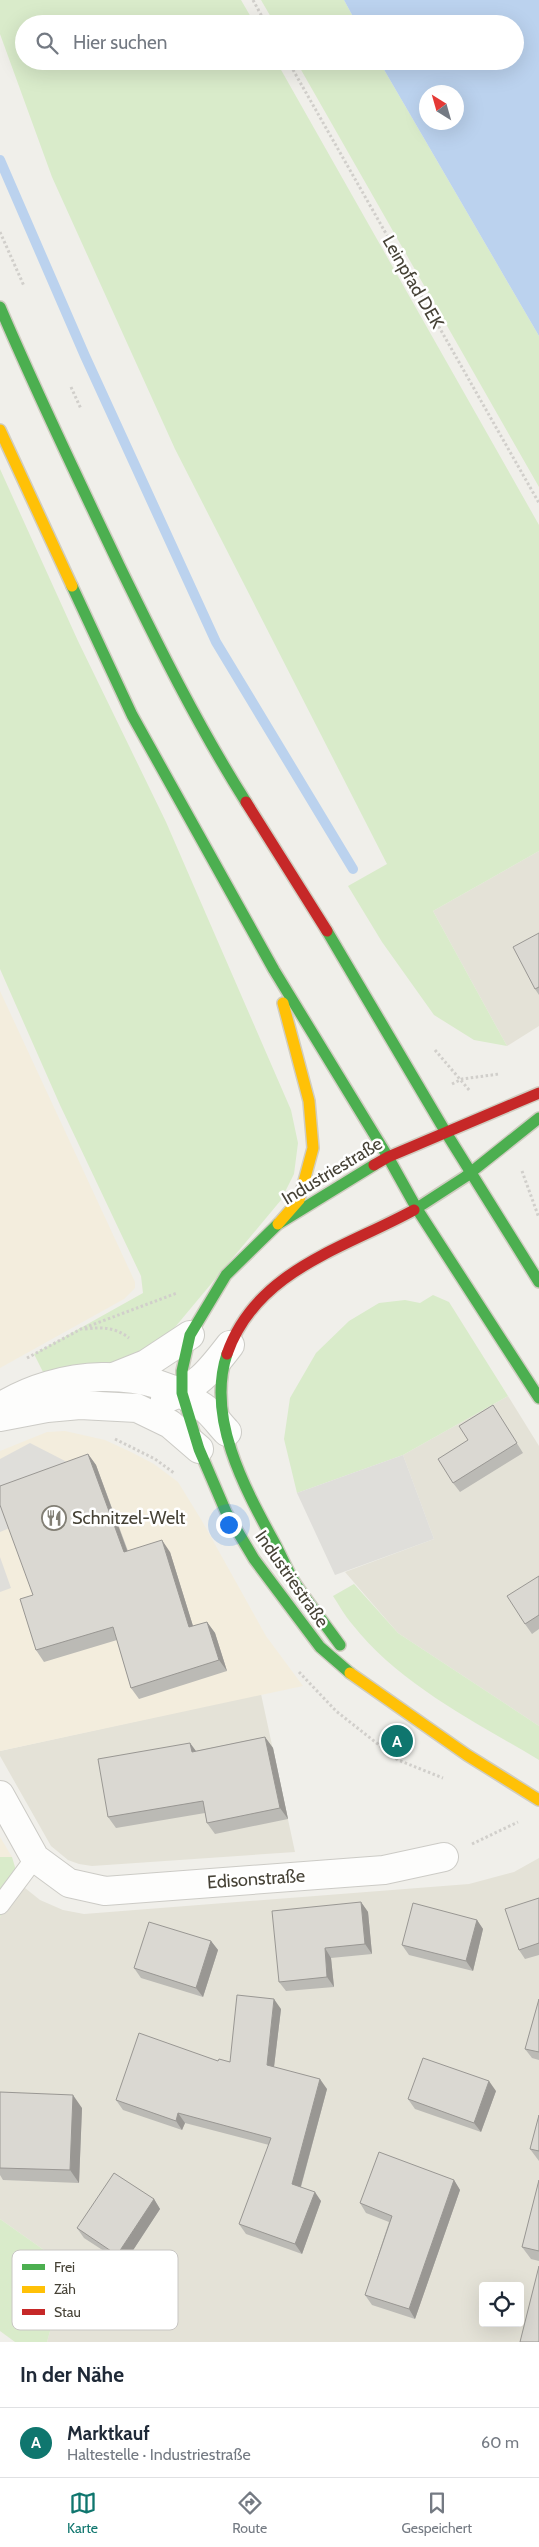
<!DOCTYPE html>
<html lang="de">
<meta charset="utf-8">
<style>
:root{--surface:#fff;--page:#f6f6f7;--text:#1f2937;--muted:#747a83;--line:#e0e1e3;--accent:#0f766e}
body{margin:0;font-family:Cabin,sans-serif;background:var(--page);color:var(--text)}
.controls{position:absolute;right:15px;bottom:15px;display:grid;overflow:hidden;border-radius:5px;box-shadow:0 5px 20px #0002}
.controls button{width:45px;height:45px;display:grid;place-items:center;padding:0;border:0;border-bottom:1px solid var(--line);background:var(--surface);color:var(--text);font:25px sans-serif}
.compass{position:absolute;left:419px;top:85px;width:45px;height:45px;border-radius:50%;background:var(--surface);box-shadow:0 5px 20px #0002;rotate:323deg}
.you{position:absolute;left:228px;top:1524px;width:18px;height:18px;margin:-12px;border:4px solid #fff;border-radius:50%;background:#1a73e8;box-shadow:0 0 0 8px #1a73e833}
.badge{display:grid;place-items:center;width:32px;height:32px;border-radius:50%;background:var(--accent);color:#fff;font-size:16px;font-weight:700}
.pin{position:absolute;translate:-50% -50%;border:2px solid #fff;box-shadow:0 1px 5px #0006}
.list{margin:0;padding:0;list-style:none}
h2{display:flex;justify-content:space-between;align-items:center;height:65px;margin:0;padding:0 20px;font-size:21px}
h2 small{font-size:16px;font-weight:400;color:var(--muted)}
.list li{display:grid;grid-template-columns:32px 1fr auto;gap:15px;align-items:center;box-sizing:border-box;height:70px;padding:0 20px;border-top:1px solid var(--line)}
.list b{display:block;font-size:19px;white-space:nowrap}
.list p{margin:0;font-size:16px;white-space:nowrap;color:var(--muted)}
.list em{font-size:16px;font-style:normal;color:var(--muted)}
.icon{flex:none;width:28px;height:28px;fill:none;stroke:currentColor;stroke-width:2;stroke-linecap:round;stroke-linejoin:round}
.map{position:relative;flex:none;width:539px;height:2342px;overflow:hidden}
.search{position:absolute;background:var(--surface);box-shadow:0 5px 20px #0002;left:15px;right:15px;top:15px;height:55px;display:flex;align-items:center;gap:12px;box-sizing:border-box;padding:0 18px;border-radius:28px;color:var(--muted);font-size:19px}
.sheet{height:135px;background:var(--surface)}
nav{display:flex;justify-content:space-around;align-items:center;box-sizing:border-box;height:70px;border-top:1px solid var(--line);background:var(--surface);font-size:14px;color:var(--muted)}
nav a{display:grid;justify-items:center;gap:2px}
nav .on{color:var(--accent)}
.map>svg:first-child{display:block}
.residential{fill:#e4e2d7;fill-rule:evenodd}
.commercial{fill:#f3eddd}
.green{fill:#d9ebca}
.parking{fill:#dfdeda}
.water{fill:#bbd2ee;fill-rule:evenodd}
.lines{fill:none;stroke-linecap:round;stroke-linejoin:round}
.stream{stroke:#bbd2ee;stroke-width:10}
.lane-casing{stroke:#cccbc6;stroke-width:20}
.street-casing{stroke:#cccbc6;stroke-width:30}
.fast-casing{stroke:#d0cdc1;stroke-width:14}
.slow-casing{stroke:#d0cdc1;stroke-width:14}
.jam-casing{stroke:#d0cdc1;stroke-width:14}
.path{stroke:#d1cfcb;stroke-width:3;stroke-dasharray:2.5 2.5;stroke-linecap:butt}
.lane{stroke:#fdfdfc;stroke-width:18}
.street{stroke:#fdfdfc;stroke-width:28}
.fast{stroke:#4caf50;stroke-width:11}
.slow{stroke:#ffc107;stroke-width:11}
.jam{stroke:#c62828;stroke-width:11}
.wall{fill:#bbbab5}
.shaded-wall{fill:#999793}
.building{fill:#dad8d2;stroke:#999793}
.labels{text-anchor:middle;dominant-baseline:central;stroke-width:5;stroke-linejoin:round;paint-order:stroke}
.street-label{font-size:18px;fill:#464236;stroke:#fff}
.poi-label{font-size:18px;fill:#464236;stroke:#fff;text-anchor:start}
.key{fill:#fff;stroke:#c8c6c3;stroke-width:1}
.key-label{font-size:14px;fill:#464236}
</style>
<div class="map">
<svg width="539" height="2342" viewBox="0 0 539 2342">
<rect width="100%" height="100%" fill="#f0efea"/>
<path class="residential" d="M539,851V1026L507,1046L433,911Z
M508,1396L539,1446V1726L398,1633L345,1572L434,1539L403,1455Z
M261,1694L295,1852L92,1866L79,1864L68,1860L51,1846L0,1756V1751Z
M539,1858V2342H47L68,2267L0,2219V1917L20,1884L40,1900L63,1910L84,1914L469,1884L514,1872ZM483,2286H520V2323H483Z"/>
<path class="commercial" d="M0,991L135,1282V1288L124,1299L0,1368Z
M65,1431L105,1440L131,1452L154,1464L178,1482L202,1521L266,1636L303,1686L0,1751V1451L47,1432Z
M0,1837L12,1857H0Z"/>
<path class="green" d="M0,0H241L255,24H24V61H276L539,525V851L433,911L507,1046L474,1040L434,1015L382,942L348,886L387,864L175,449L52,177L0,34Z
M261,0H344L357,24H275Z
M296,61H379L539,336V487Z
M0,469L78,641L166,822L291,1110L298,1143L294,1174L281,1200L171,1332L147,1353L115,1363L44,1374L34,1354L143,1293L141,1276L60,1105L0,969Z
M433,1295L449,1302L508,1396L403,1455L297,1493L284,1439L290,1398L316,1353L349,1321L379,1303L405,1300L420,1303Z
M354,1584L398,1633L539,1726V1760C474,1721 400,1685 352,1624C345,1616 339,1605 333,1596Z
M0,1857H12L20,1884L0,1917Z
M0,2219L68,2267L47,2342H15L0,2331Z"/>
<path class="parking" d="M30,1443L69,1463L12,1527L0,1532V1459Z
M403,1455L434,1539L335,1575L297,1493Z
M0,1557L11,1588L0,1592Z"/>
<path class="water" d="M344,0H539V336L379,61H515V24H357ZM426,92H456V122H426Z"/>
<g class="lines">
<path class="stream" d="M0,160L85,356L216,642L353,869"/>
<defs>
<path id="lane" d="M0,1905L35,1858"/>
<path id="street" d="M116,1376L146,1364L190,1335
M165,1399C197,1388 210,1371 230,1345
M0,1407C59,1370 145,1364 203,1407C212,1413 219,1424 227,1432
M0,1417L47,1408L80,1405L137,1408L170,1424L199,1449
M0,1795L35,1858L69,1883L105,1891L384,1870L444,1857"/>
<path id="fast" d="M0,307C37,394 78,479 119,565C158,645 198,726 246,802
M72,586L132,715L274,970L388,1157
M327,931L445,1131
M445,1131L539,1282
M388,1157L417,1209L539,1398
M414,1210L465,1177L539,1118
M227,1354C206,1417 244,1487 274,1542C281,1555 287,1570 295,1583C309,1604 325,1624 340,1645
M350,1673L320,1647L254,1559L226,1512L199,1449L182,1393V1371L190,1335L226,1275L278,1224L374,1165"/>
<path id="slow" d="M0,430L72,586
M278,1224L299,1200L313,1148L309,1101L283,1003
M350,1673L467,1755L539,1800"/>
<path id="jam" d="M246,802L327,931
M374,1165L388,1157L539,1093
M227,1354C256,1270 345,1248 414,1210"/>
</defs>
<use href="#lane" class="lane-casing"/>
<use href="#street" class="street-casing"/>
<use href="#fast" class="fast-casing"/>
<use href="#slow" class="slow-casing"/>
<use href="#jam" class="jam-casing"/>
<path class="path" d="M253,0L266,24
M288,61L539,503
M0,232L24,286
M71,387L81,409
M435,1050L470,1091
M452,1084L462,1079L499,1074
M522,1171L539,1218
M85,1329C102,1327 115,1327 129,1338
M27,1358L81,1329L177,1293
M115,1439L155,1459L174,1473
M299,1672L336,1711L398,1760L443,1778
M472,1844L518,1822"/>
<use href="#lane" class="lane"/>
<use href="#street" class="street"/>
<use href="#fast" class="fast"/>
<use href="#slow" class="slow"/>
<use href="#jam" class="jam"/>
</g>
<path class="wall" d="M539,933V995L535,989Z
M493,1405L523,1453L460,1492L453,1483L468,1440Z
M88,1454L96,1465L128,1551L170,1552L193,1626L207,1622L215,1633L227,1671L139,1699L131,1688L117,1640L44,1662L36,1650L33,1595Z
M539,1576V1629L532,1634L525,1624Z
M265,1737L273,1748L288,1819L215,1834L207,1823L205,1813L116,1828L108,1817L190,1743L196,1751Z
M539,1898V1955L525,1959L519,1950Z
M361,1902L368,1912L372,1954L331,1958L334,1987L286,1991L279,1982Z
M477,1920L483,1929L473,1971L409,1955L402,1945Z
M211,1941L218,1950L203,1997L141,1978L134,1968Z
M539,1999V2060L532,2058L525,2049Z
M281,2009L274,2067L327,2089L301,2187L321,2201L302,2254L246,2234L239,2224L269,2145L185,2123L182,2130L123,2110L116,2100L230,2062Z
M496,2091L481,2132L415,2109L408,2099Z
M0,2092L82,2108L79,2183L3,2180L0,2175Z
M539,2115V2161L530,2149Z
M454,2180L460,2190L415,2319L372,2305L365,2295L389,2222L366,2213L360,2203Z
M539,2180V2261L531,2259L522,2247Z
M154,2199L160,2209L124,2264L84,2238L77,2228Z"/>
<path class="shaded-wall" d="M88,1454L96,1465L132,1564L124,1552Z
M162,1540L170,1552L197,1639L189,1627Z
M207,1622L215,1633L227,1671L219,1660Z
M265,1737L273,1748L288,1819L280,1808Z
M190,1743L198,1754L192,1752Z
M361,1902L368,1912L372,1954L365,1944Z
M477,1920L483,1929L473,1971L466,1961Z
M211,1941L218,1950L203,1997L196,1988Z
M325,1948L331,1958L334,1987L327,1977Z
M274,1999L281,2009L273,2075L267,2065Z
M320,2079L327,2089L299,2193L292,2184Z
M489,2081L496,2091L481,2132L474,2123Z
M73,2095L82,2108L79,2183L70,2170Z
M178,2113L185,2123L182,2130L176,2121Z
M454,2180L460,2190L415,2319L409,2309Z
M315,2192L321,2201L302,2254L295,2244Z
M154,2199L160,2209L124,2264L117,2255Z"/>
<path class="building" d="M539,933V987L535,989L513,947Z
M493,1405L517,1443L453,1483L438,1459L468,1440L459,1426Z
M88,1454L124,1552L162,1540L189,1627L207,1622L219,1660L131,1688L113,1627L36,1650L20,1599L33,1595L0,1505V1486Z
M539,1576V1615L525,1624L507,1596Z
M265,1737L280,1808L207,1823L203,1801L108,1817L98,1759L190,1743L192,1752Z
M539,1898V1943L519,1950L505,1909Z
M361,1902L365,1944L325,1948L327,1977L279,1982L272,1911Z
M413,1903L477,1920L466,1961L402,1945Z
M149,1922L211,1941L196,1988L134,1968Z
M237,1995L274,1999L267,2065L320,2079L292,2184L315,2192L295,2244L239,2224L271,2138L178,2113L176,2121L116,2100L139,2033L218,2061L219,2059L230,2062Z
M539,1999V2052L525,2049Z
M423,2058L489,2081L474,2123L408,2099Z
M0,2092L73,2095L70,2170L0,2168Z
M539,2115V2151L530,2149Z
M379,2152L454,2180L409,2309L365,2295L392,2216L360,2203Z
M114,2173L154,2199L117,2255L77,2228Z
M539,2180V2251L522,2247Z
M539,2266V2342H520Z"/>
<defs>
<symbol id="restaurant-ring" viewBox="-11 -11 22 22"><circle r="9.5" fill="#fff" stroke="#827f75" stroke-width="1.5"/><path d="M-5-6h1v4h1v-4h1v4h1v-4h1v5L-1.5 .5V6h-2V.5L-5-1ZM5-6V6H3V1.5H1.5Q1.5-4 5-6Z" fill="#827f75"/></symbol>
</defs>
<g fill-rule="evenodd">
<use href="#restaurant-ring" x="40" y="1504" width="28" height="28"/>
</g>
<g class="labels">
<g class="street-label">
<text transform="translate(413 282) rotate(60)">Leinpfad DEK</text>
<text transform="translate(332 1171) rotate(-31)">Industriestraße</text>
<text transform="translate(292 1579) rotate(55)">Industriestraße</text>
<text transform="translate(256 1879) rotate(-4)">Edisonstraße</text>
</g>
<g class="poi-label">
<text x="72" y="1518">Schnitzel-Welt</text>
</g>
</g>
<rect x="12" y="2250" width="166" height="80" rx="8" class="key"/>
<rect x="22" y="2264" width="23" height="6" fill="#4caf50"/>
<rect x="22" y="2286" width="23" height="7" fill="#ffc107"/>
<rect x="22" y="2309" width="23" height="6" fill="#c62828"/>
<g class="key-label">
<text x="54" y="2272">Frei</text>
<text x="54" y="2294">Zäh</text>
<text x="54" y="2317">Stau</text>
</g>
</svg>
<div class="controls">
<button><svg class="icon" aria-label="locate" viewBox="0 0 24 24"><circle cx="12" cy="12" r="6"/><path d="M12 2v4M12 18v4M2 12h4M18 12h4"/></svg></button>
</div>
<svg class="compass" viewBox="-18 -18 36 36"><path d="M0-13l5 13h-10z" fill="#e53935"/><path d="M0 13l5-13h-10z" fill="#747a83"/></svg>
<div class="you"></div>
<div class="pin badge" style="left:397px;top:1741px">A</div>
<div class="search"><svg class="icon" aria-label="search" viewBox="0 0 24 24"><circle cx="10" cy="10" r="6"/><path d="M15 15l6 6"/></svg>Hier suchen</div>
</div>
<section class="sheet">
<h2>In der Nähe<small></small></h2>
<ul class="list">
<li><span class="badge">A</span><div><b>Marktkauf</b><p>Haltestelle · Industriestraße</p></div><em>60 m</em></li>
</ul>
</section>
<nav>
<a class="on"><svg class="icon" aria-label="map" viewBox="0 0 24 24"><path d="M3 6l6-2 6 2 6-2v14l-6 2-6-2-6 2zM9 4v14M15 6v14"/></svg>Karte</a>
<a><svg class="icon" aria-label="directions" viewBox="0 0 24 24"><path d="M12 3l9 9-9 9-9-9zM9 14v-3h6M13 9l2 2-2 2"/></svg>Route</a>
<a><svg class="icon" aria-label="saved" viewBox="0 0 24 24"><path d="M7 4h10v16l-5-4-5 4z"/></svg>Gespeichert</a>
</nav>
